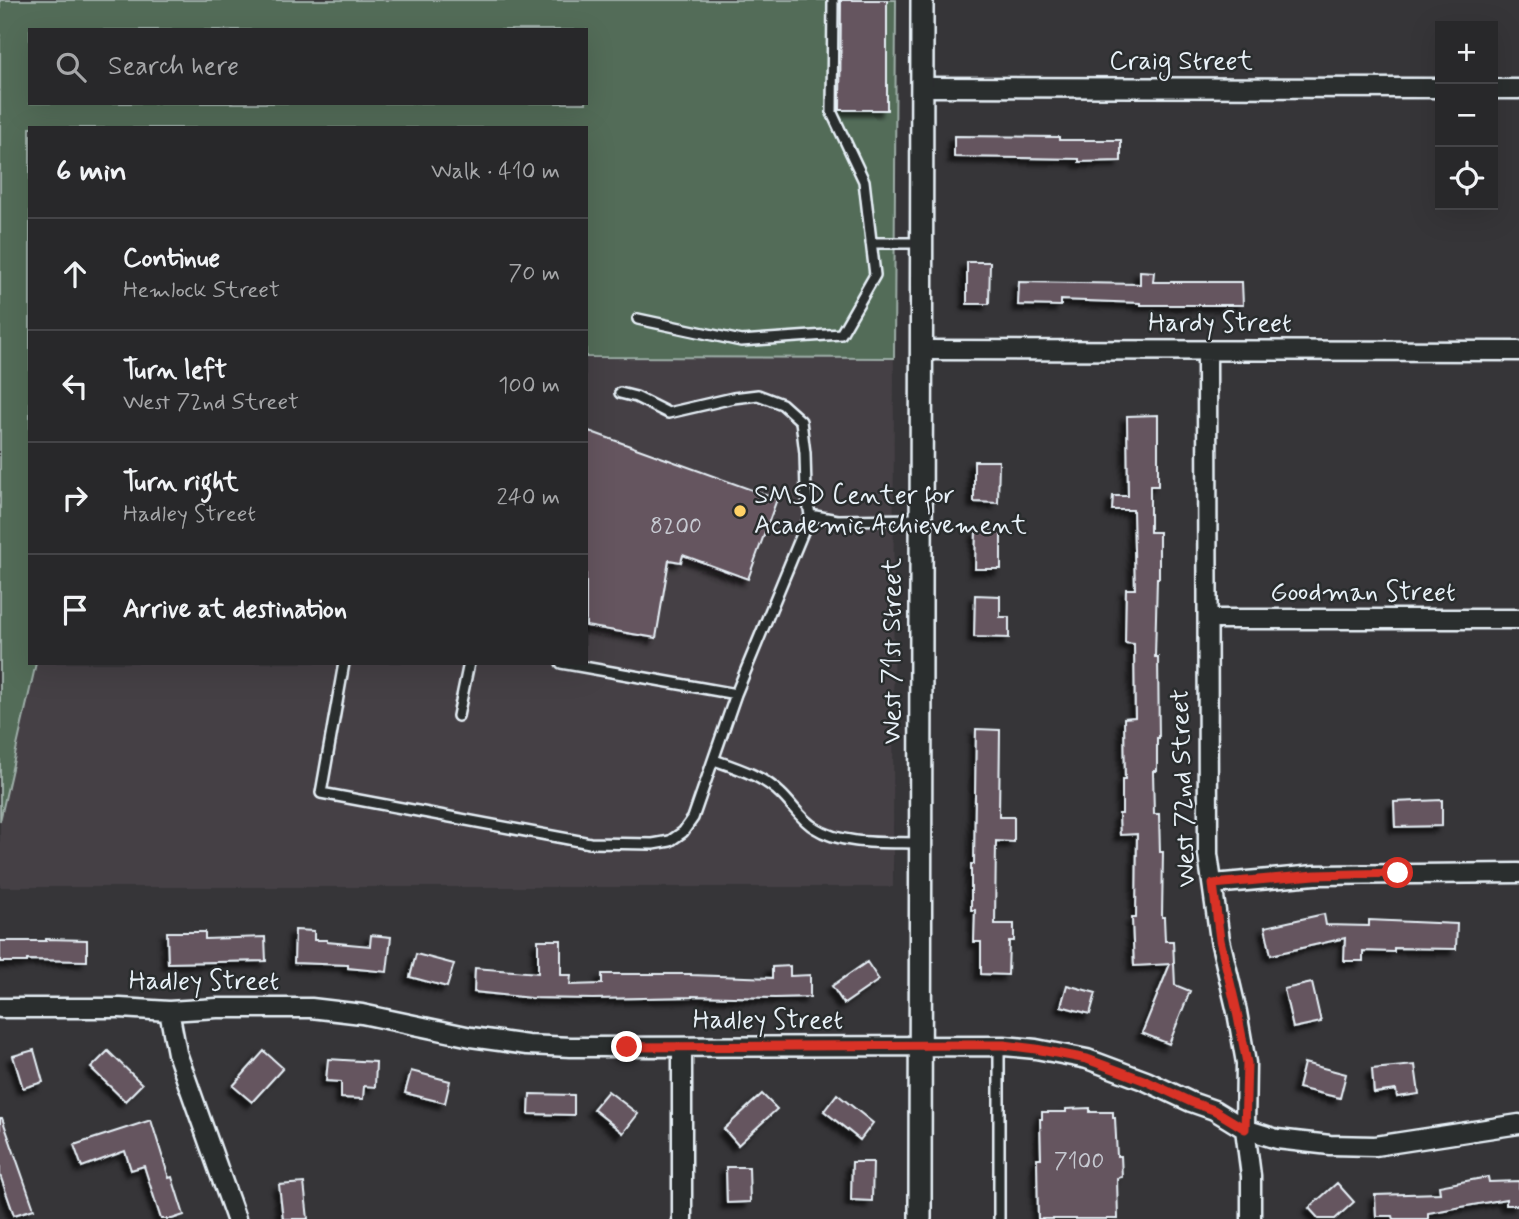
<!DOCTYPE html>
<meta charset="utf-8">
<style>
:root{--surface:#28282a;--page:#343436;--text:#f1f3f6;--muted:#a5a6a8;--line:#444447}
body{margin:0;font-family:Mynerve,sans-serif;background:var(--page);color:var(--text)}
.controls{position:absolute;right:21px;top:21px;display:grid;overflow:hidden;border-radius:0px;box-shadow:0 7px 28px #0002}
.controls button{width:63px;height:63px;display:grid;place-items:center;padding:0;border:0;border-bottom:2px solid var(--line);background:var(--surface);color:var(--text);font:35px sans-serif}
.stop{position:absolute;width:21px;height:21px;margin:-16px;border:5px solid #d93025;border-radius:50%;background:#fff}
.stop.end{background:#d93025;border-color:#fff;box-shadow:0 2px 7px #0008}
.list{margin:0;padding:0;list-style:none}
h2{display:flex;justify-content:space-between;align-items:center;height:91px;margin:0;padding:0 28px;font-size:30px}
h2 small{font-size:23px;font-weight:400;color:var(--muted)}
.list li{display:grid;grid-template-columns:46px 1fr auto;gap:21px;align-items:center;box-sizing:border-box;height:112px;padding:0 28px;border-top:2px solid var(--line)}
.list b{display:block;font-size:26px;white-space:nowrap}
.list p{margin:0;font-size:23px;white-space:nowrap;color:var(--muted)}
.list em{font-size:23px;font-style:normal;color:var(--muted)}
.icon{flex:none;width:38px;height:38px;fill:none;stroke:currentColor;stroke-width:2;stroke-linecap:round;stroke-linejoin:round}
.map{position:relative;flex:none;width:1519px;height:1219px;overflow:hidden}
.search{position:absolute;background:var(--surface);box-shadow:0 7px 28px #0002;left:28px;top:28px;width:560px;height:77px;display:flex;align-items:center;gap:18px;box-sizing:border-box;padding:0 24px;border-radius:0px;color:var(--muted);font-size:26px}
.panel{position:absolute;background:var(--surface);box-shadow:0 7px 28px #0002;left:28px;top:126px;width:560px;height:539px;border-radius:0px}
.map>svg:first-child{display:block}
.built{fill:#443f44}
.green{fill:#536c59;stroke:#9eaea8;stroke-width:2;fill-rule:evenodd}
.building{fill:#65555f;stroke:#e8f1f8;stroke-width:2;filter:url(#shadow)}
.lines{fill:none;stroke-linecap:round;stroke-linejoin:round}
.service-casing{stroke:#e8f1f8;stroke-width:14}
.minor-casing{stroke:#e8f1f8;stroke-width:23}
.tertiary-casing{stroke:#e8f1f8;stroke-width:26}
.service{stroke:#2a2d2e;stroke-width:9}
.minor{stroke:#2a2d2e;stroke-width:18}
.tertiary{stroke:#2a2d2e;stroke-width:21}
.route{stroke:#d93025;stroke-width:9}
.poi-dot{fill:#ffd166;stroke:#2a2d2e;stroke-width:2.5}
.labels{text-anchor:middle;dominant-baseline:central;stroke-width:5;stroke-linejoin:round;paint-order:stroke}
.number-label{font-size:23px;fill:#c7cad2}
.street-label{font-size:26px;fill:#e8f1f8;stroke:#2a2d2e}
.poi-label{font-size:26px;fill:#e8f1f8;stroke:#2a2d2e;text-anchor:start}
</style>
<div class="map">
<svg width="1519" height="1219" viewBox="0 0 1519 1219">
<defs>
<filter id="shadow"><feDropShadow dx="-5.5" dy="5.5" stdDeviation="2" flood-color="#0009"/></filter>
</defs>
<rect width="100%" height="100%" fill="#363538"/>
<filter id="ink" filterUnits="userSpaceOnUse"><feTurbulence type="fractalNoise" baseFrequency=".0143" numOctaves="2"/><feDisplacementMap in="SourceGraphic" scale="14" xChannelSelector="R" yChannelSelector="G"/><feConvolveMatrix kernelMatrix="1 2 1 2 8 2 1 2 1" color-interpolation-filters="sRGB"/></filter>
<g filter="url(#ink)">
<path class="built" d="M586,357L894,358L893,887H0V821L36,663H586Z"/>
<path class="green" d="M0,0H896L894,358L586,357V128H30V663H36L0,821ZM30,30H586V103H30Z"/>
<path class="building" d="M841,0H887V110H840Z
M954,136L1059,137V140H1121V161L1079,162V159L954,157Z
M967,262H990L989,304H967Z
M1140,271L1154,272L1153,282H1242L1243,305H1140V303L1061,300V306L1018,305L1019,282L1140,284Z
M1158,415V486H1150V532H1159V578H1157L1155,657H1158L1159,738H1157V771H1153L1154,814H1159L1160,852H1163L1162,917H1164L1165,941H1173L1175,985L1190,991L1169,1044L1142,1033L1170,964L1134,966L1132,918H1136L1137,834L1120,835L1119,814H1122V780H1125L1124,718L1135,717L1134,644L1125,643L1126,589H1135L1133,510H1112L1113,496H1128L1127,416Z
M586,430L777,499L748,579L683,555L681,562L669,560L656,638L586,626Z
M974,461H999L998,503L974,502Z
M976,531H1001V569H975Z
M975,595L1000,596V617H1009V638L974,637Z
M976,729L1000,730L999,817H1014V842L996,841L995,924H1014V941H1009L1008,975L981,974V942H974L975,910H971V864H974Z
M1442,800V826L1395,827L1394,802Z
M1324,914L1326,925L1369,926V920L1457,924L1456,949L1394,948V952L1363,951V961H1344L1345,938L1271,955L1265,927Z
M295,930L314,931V940H327V942L370,946L371,935L391,937L387,972L348,968V965L294,963Z
M167,932H205V939L265,937L266,961L168,963Z
M46,939L87,940V961L27,960V962H0V941H46Z
M538,940H561V975H571L570,985L602,984V974H691V975L772,978V967L790,966V976L810,975V997L775,998L692,996V997L593,999L531,998L474,992L475,968L538,973Z
M416,954L454,964L447,987L410,977Z
M867,962L879,980L844,1004L832,986Z
M1312,983L1321,1022L1293,1028L1284,989Z
M1067,985L1096,993L1090,1014L1061,1006Z
M34,1050L43,1082L23,1088L13,1056Z
M108,1051L142,1084L125,1101L91,1068Z
M264,1051L283,1068L252,1102L233,1086Z
M328,1059L376,1062L375,1087L364,1086L363,1099L341,1098V1082L326,1081Z
M1304,1063L1346,1074L1340,1098L1298,1088Z
M1415,1065L1419,1094L1397,1097L1396,1090L1374,1093L1372,1069Z
M411,1071L450,1081L445,1103L405,1093Z
M608,1091L638,1114L623,1133L593,1109Z
M530,1094L574,1095V1115L529,1114Z
M762,1094L777,1109L738,1145L724,1129Z
M837,1094L873,1123L860,1140L824,1111Z
M1090,1108V1112H1113V1118H1115L1117,1156H1121L1122,1177L1117,1178L1118,1219H1038L1037,1158H1041L1040,1119H1042V1112H1066V1109Z
M0,1118H2L34,1209L14,1215L0,1175Z
M151,1120L169,1178L172,1177L184,1215L172,1219H161L144,1166L131,1170L125,1151L82,1167L74,1145Z
M852,1162H873L872,1201L851,1200Z
M726,1167H749L750,1202L727,1203Z
M1488,1177L1489,1182L1519,1181V1205H1506V1199L1428,1213V1219H1394L1393,1216H1376L1375,1195L1440,1193L1439,1186Z
M304,1183L308,1219H283L279,1185Z
M1337,1183L1354,1202L1335,1219H1319L1309,1208Z"/>
<g class="lines">
<defs>
<path id="service" d="M871,243H921
M638,319L741,341L841,334L875,275L864,181L832,113L833,0
M620,393L636,397L668,413L733,398L758,395L782,404L801,421L805,453L806,491L810,515
M344,663L321,793L590,843L653,844L670,841L683,832L693,818L736,694L561,663
M736,694L810,515L837,520L921,519
M458,716L469,663
M714,760C737,768 763,776 781,794C792,804 801,820 815,828C842,846 889,842 921,843
M999,1046V1219"/>
<path id="minor" d="M922,87L1440,88
M1493,89H1519
M921,350L1519,351
M1207,352L1208,854L1220,940L1237,1012L1246,1063L1245,1129L1251,1176V1219
M1208,619H1519
M1213,884L1315,875L1519,873
M0,1008H120L169,1011L217,1008H311L362,1014L471,1037L527,1045L571,1047L1004,1046L1036,1049L1087,1059L1146,1081L1191,1102L1214,1110L1245,1129L1277,1139L1330,1145L1375,1146L1519,1124
M169,1011L177,1053L236,1219
M682,1219V1047"/>
<path id="tertiary" d="M920,1219L922,0"/>
</defs>
<use href="#service" class="service-casing"/>
<use href="#minor" class="minor-casing"/>
<use href="#tertiary" class="tertiary-casing"/>
<use href="#service" class="service"/>
<use href="#minor" class="minor"/>
<use href="#tertiary" class="tertiary"/>
</g>
</g>
<g class="lines" filter="url(#ink)">
<path class="route" d="M627,1047L969,1045H1004L1036,1049L1087,1059L1146,1081L1191,1102L1214,1110L1245,1129L1247,1063L1237,1012L1220,940L1213,884L1315,875L1398,873"/>
</g>
<circle class="poi-dot" cx="740" cy="511" r="7"/>
<g class="labels">
<g class="number-label">
<text x="676" y="527">8200</text>
<text x="1079" y="1162">7100</text>
</g>
<g class="street-label">
<text x="1181" y="62">Craig Street</text>
<text x="1220" y="324">Hardy Street</text>
<text x="1363" y="593">Goodman Street</text>
<text transform="translate(893 651) rotate(-90)">West 71st Street</text>
<text transform="translate(1184 788) rotate(-92)">West 72nd Street</text>
<text x="204" y="982">Hadley Street</text>
<text x="768" y="1021">Hadley Street</text>
</g>
<g class="poi-label">
<text x="754" y="496">SMSD Center for<tspan x="754" dy="30">Academic Achievement</tspan></text>
</g>
</g>
</svg>
<div class="controls">
<button>+</button>
<button>−</button>
<button><svg class="icon" aria-label="locate" viewBox="0 0 24 24"><circle cx="12" cy="12" r="6"/><path d="M12 2v4M12 18v4M2 12h4M18 12h4"/></svg></button>
</div>
<div class="stop" style="left:1398px;top:873px"></div>
<div class="stop end" style="left:627px;top:1047px"></div>
<div class="search"><svg class="icon" aria-label="search" viewBox="0 0 24 24"><circle cx="10" cy="10" r="6"/><path d="M15 15l6 6"/></svg>Search here</div>
<section class="panel">
<h2>6 min<small>Walk · 410 m</small></h2>
<ul class="list">
<li><svg class="icon" aria-label="ahead" viewBox="0 0 24 24"><path d="M12 20V5M6 11l6-6 6 6"/></svg><div><b>Continue</b><p>Hemlock Street</p></div><em>70 m</em></li>
<li><svg class="icon" aria-label="left" viewBox="0 0 24 24"><path d="M17 20v-9H6M10 6l-5 5 5 5"/></svg><div><b>Turn left</b><p>West 72nd Street</p></div><em>100 m</em></li>
<li><svg class="icon" aria-label="right" viewBox="0 0 24 24"><path d="M7 20v-9h11M14 6l5 5-5 5"/></svg><div><b>Turn right</b><p>Hadley Street</p></div><em>240 m</em></li>
<li><svg class="icon" aria-label="arrive" viewBox="0 0 24 24"><path d="M6 21V4h12l-3 4 3 4H6"/></svg><div><b>Arrive at destination</b></div></li>
</ul>
</section>
</div>
